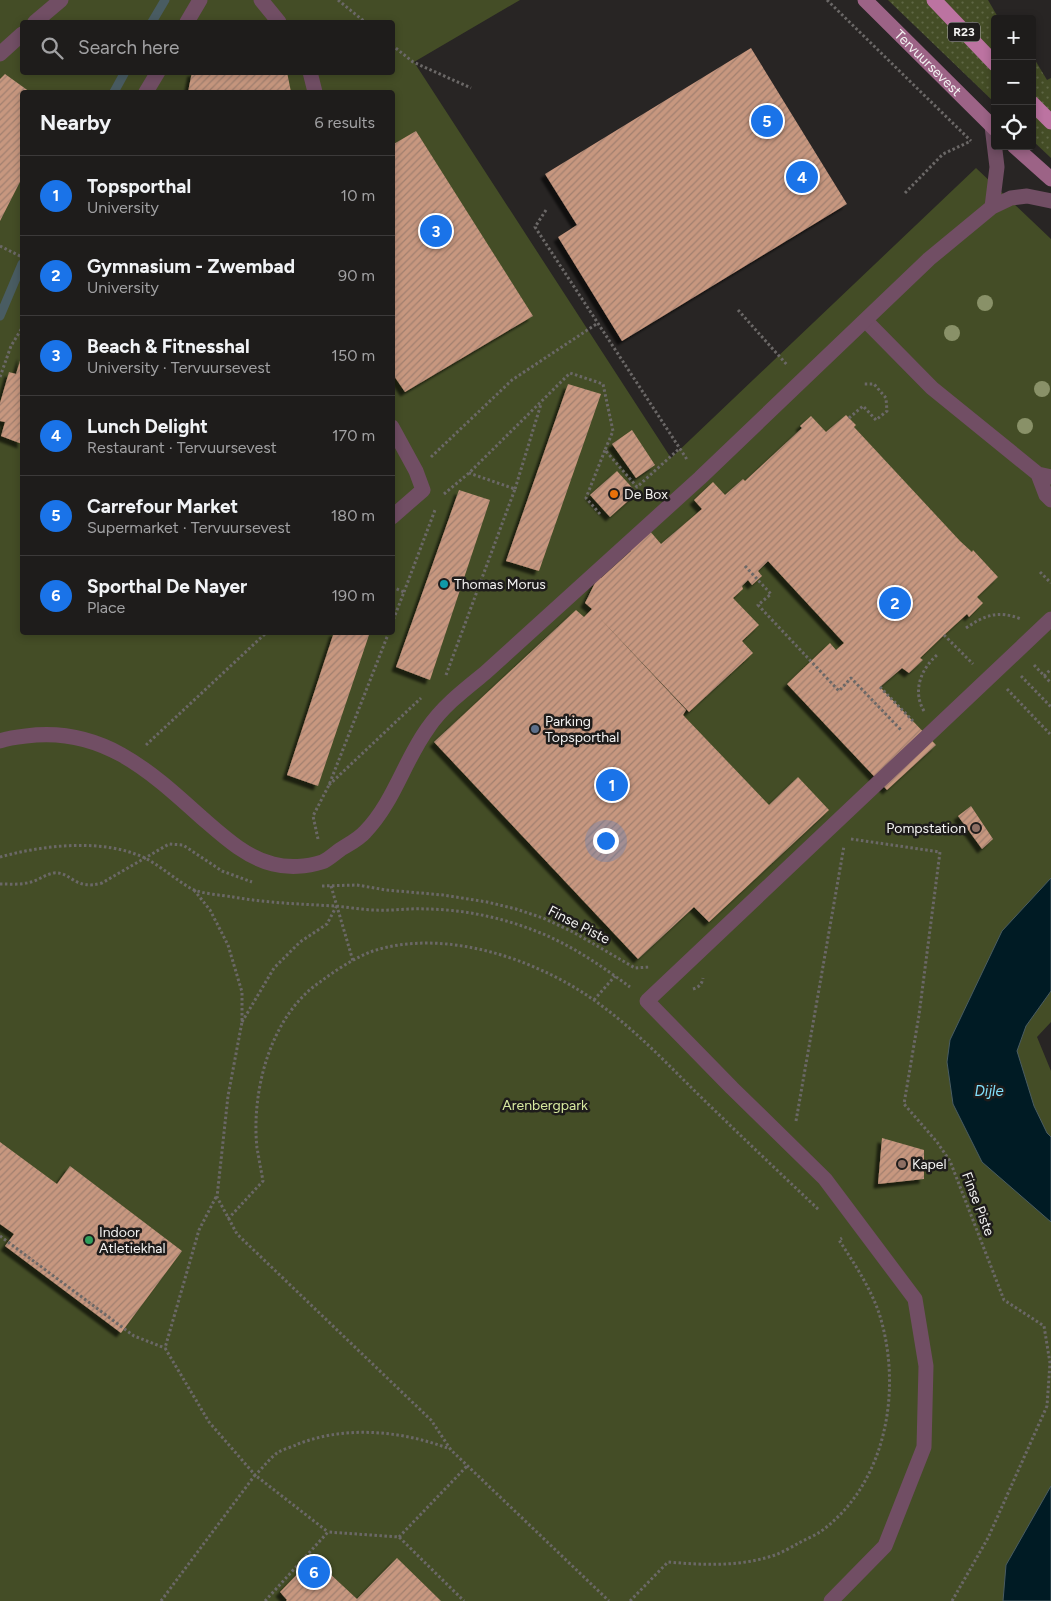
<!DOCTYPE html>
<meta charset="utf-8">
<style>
:root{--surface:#1e1c1b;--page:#2b2928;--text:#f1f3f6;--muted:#a1a1a3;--line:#3c3a3a;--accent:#1a73e8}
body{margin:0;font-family:Figtree,sans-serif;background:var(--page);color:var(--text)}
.controls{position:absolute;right:15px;top:15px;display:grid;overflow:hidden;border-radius:5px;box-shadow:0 2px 8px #0003}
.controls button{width:45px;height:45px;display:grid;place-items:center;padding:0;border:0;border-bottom:1px solid var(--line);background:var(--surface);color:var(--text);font:25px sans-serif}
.you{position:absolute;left:605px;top:840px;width:18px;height:18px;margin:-12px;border:4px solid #fff;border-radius:50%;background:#1a73e8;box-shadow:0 0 0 8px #1a73e833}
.badge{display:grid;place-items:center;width:32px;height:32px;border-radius:50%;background:var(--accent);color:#fff;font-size:16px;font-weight:700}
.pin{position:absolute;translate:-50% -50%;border:2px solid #fff;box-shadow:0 1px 5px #0006}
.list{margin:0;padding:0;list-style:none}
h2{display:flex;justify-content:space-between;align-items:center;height:65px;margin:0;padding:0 20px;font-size:21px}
h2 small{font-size:16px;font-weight:400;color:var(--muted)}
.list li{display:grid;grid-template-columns:32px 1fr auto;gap:15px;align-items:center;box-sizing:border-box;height:80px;padding:0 20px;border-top:1px solid var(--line)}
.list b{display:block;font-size:19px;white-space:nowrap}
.list p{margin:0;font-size:16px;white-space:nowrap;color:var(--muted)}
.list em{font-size:16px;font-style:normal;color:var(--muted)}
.icon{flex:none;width:28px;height:28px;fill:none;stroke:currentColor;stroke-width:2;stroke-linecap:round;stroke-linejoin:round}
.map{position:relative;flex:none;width:1051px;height:1601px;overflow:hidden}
.search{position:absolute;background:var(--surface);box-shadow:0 2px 8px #0003;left:20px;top:20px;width:375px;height:55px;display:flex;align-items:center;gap:12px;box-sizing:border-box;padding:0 18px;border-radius:5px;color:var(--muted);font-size:19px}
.panel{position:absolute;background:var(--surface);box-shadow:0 2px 8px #0003;left:20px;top:90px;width:375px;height:545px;border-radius:5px}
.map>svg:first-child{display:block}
.grass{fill:url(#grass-dots)}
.park{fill:#444d26;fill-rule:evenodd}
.water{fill:#001b24;stroke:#495c62}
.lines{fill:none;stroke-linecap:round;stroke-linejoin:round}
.stream{stroke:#495c62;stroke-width:9}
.building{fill:url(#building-hatch);filter:url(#shadow)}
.path{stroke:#6b6867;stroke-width:3;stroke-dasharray:2.5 2.5;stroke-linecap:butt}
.service{stroke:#714e64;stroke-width:15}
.minor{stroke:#714e64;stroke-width:15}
.secondary{stroke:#9c6386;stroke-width:15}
.primary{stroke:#bc73a1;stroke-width:15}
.tree{fill:#899168}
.food-dot{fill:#e8710a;stroke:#1e1c1b;stroke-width:2}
.culture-dot{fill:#0f9aa8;stroke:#1e1c1b;stroke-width:2}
.service-dot{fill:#5c6f8a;stroke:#1e1c1b;stroke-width:2}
.education-dot{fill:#8d6e63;stroke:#1e1c1b;stroke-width:2}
.leisure-dot{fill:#2e9e5b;stroke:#1e1c1b;stroke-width:2}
.labels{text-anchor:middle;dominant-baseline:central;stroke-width:5;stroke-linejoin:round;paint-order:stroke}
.shield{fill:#1e1c1b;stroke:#b4b2b2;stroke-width:1}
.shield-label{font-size:12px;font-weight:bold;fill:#f4f3f2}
.street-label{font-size:14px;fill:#f4f3f2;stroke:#1e1c1b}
.poi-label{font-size:14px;fill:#f4f3f2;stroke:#1e1c1b;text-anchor:start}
.park-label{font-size:14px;fill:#d8eaa0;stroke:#1e1c1b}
.water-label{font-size:15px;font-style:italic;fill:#82e0fd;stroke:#1e1c1b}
</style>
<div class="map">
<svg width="1051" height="1601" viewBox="0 0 1051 1601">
<defs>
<pattern id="grass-dots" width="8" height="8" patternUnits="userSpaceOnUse" patternTransform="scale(1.25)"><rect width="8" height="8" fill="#444d26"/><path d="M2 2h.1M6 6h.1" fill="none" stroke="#606746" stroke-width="1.8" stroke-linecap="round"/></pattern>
<pattern id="building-hatch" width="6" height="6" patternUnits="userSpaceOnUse" patternTransform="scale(1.25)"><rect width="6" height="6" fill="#c7977f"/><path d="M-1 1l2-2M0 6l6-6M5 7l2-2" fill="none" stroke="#a1806f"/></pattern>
<filter id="shadow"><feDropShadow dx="-4.5" dy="4.5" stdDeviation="1" flood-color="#0009"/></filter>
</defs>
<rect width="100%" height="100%" fill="#282524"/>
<path class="grass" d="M888,0H988L999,19H995V103Z
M1032,55L1047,80L1051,78V158L1032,140Z"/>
<path class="park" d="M0,0H520L414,62L671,458L976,168L1051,239V1022L1037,1037L1051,1071V1601H0ZM22,22H392V72H22ZM22,92H392V632H22Z"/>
<path class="water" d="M1051,878V991L1026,1026L1017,1051L1034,1106L1047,1133L1051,1137V1222L982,1162L953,1104L947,1062L950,1040L1002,931Z
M1051,1486V1601H1003L1006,1565Z"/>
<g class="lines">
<path class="stream" d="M152,22L165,0
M114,92L125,72
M0,316L22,264"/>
</g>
<path class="building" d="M751,48L847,204L622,341L558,237L577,225L545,174Z
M192,72H287L291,92H188Z
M5,74L30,92H22V178L0,221V79Z
M416,131L533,316L405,392L392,373V145Z
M22,354V444L1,436L5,422L0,421V403L9,372L16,374Z
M568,384L601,394L539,571L506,561Z
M846,415L856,425L854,427L960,541L972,552L973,550L998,577L977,597L983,603L969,617L967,614L944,635L920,658L923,660L909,673L902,668L880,687L936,745L887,790L787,684L830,643L836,650L844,643L768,561L758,571L762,576L752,585L748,580L742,586L743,589L733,598L759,625L742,641L753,653L689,712L594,612L686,710L683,715L769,805L798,777L829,810L709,922L694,907L638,959L434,742L576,610L584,617L592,609L585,603L599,575L601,578L631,551L629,549L649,530L661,544L702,509L694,500L713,482L725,495L743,479L745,481L802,428L800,426L811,416L826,432Z
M632,430L655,465L636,478L612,444Z
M617,471L637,493L610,517L590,495Z
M459,490L490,500L430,680L396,667Z
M334,632H370L318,786L287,775Z
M971,806L993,839L982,849L958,816Z
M882,1138L924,1150V1179L878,1184Z
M0,1142L57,1184L70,1166L182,1251L121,1333L5,1246L14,1234L0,1224Z
M313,1558L357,1599L397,1558L441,1601H286L287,1600L280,1592Z"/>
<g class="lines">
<path class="path" d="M338,0L365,22
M827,0L971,141
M392,45L413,62L471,88
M905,193L943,154L971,141
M546,210L535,227L688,461
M0,246L22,257
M738,310L788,366
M0,377L11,346L22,328
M849,418L863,406L876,420L887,411L886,398L874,384H863
M431,457L512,380L598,323
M515,489L541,404
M444,494L469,473L570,373L603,384L613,431L605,450L637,487L680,448
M600,514L586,498L605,450
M745,566L771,594L758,605L839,691L851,678L902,731
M1040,572L1051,583
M392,587L404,592L392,623
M404,592L435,510
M966,628C985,615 998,610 1021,619
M944,635L973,664
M1034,665L1051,683
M446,675L515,489L469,473
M1021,676L1051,707
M1044,676L1051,669
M880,687L913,721
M1007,689L1050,734
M924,711C912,691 921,669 937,655
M146,745L267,632
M329,785L421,698
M318,839L313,816L329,785L389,632
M851,839L940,852L919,1015L904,1104L937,1142L950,1161L1004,1300L1044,1326L1050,1363L1047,1406L988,1538L952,1601
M0,857C44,845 103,838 145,858C162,867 176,880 192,889C202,894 222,895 233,897C267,903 300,904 335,906C348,907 362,910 376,910C392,911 409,908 425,909C460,909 500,917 533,930C568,943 599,964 630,987
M0,884C10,884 21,885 31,882C39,880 46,874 54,873C71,871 74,891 102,883L169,844L183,845L222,871L252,882
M322,886L357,885L386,890L443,895L487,902L516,909L543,918L573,932L635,968L650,967
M331,886L353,961
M194,890L210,910L228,945L242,992V1022L228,1096L217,1197L237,1234L431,1420L451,1450L609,1601
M693,989C699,987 702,984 703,978
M594,1000L615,976
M242,1022L274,968L300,942L327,924L336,907
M796,1121L844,846
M216,1197L199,1230L165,1348L209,1422L255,1475C263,1468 269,1459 277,1453C283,1449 292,1447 298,1444C347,1425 403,1431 450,1449
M228,1219L263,1181C261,1170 259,1159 257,1148C251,1092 270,1016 320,982C336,970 354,958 373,951C447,927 543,961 602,1006C640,1034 672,1069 705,1101C743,1138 781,1174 819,1210
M0,1236L134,1336L165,1348
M399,1537L468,1465
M161,1601L255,1475L328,1532
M265,1601L328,1532L399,1537L464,1601
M630,1601L668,1562C703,1565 737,1567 772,1556C782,1553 791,1547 799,1543C806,1539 814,1536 820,1532C887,1484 903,1388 879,1313C870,1287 854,1263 839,1240L842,1238"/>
<path class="service" d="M261,0L279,22
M310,72L315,92
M866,321L932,388L1038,474L1051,477
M1038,474L1046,495L1051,500"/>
<path class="minor" d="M35,22L61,0
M187,22L200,0
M0,54L22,34
M146,92L158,72
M992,126L997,167L992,207
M392,427L416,471L423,490L392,517
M0,741C8,738 17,737 26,736C101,726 149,770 201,817C223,836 245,857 273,864C288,868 307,867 322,862C328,860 335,853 341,849C349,844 359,839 365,832C394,802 404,761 428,728C443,706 464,690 485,673L700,478L929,259L992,207L1011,198L1027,196L1051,201
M831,1601L885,1546L924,1447L926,1366L915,1299L825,1179L732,1088L647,1001L1051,619"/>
<g class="secondary">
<path id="s1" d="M865,0L995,129"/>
<path d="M1014,146L1051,179"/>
</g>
<path class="primary" d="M934,0L995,64
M1032,103L1051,122"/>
</g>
<g class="tree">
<circle cx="985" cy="303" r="8"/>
<circle cx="952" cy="333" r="8"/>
<circle cx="1042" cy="389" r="8"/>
<circle cx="1025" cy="426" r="8"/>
</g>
<circle class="food-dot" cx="614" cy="494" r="5"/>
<circle class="culture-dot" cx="444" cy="584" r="5"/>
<circle class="service-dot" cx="535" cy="729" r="5"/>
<g class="education-dot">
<circle cx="976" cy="828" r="5"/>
<circle cx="902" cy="1164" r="5"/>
</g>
<circle class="leisure-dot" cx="89" cy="1240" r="5"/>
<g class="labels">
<rect class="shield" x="948" y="22.5" width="32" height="19" rx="4"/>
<g class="shield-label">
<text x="964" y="32">R23</text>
</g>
<g class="street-label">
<text stroke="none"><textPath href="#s1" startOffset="89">Tervuursevest</textPath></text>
<text transform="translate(579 925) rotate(27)">Finse Piste</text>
<text transform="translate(978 1204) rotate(69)">Finse Piste</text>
</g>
<g class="poi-label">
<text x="624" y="494">De Box</text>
<text x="454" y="584">Thomas Morus</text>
<text x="545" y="721">Parking<tspan x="545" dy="16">Topsporthal</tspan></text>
<text x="966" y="828" text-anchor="end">Pompstation</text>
<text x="912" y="1164">Kapel</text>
<text x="99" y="1232">Indoor<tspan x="99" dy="16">Atletiekhal</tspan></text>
</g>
<g class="park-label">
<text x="545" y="1105">Arenbergpark</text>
</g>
<g class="water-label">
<text x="989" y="1091">Dijle</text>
</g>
</g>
</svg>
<div class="controls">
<button>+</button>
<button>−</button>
<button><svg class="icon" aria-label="locate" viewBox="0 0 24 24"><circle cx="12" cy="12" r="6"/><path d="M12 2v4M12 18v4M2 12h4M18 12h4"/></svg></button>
</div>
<div class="you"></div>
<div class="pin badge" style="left:612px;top:785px">1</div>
<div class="pin badge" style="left:895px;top:603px">2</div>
<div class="pin badge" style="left:436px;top:231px">3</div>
<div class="pin badge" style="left:802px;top:177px">4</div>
<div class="pin badge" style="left:767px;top:121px">5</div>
<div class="pin badge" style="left:314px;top:1572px">6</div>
<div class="search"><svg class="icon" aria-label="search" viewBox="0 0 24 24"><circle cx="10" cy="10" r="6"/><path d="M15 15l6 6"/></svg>Search here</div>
<section class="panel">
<h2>Nearby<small>6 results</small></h2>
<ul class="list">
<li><span class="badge">1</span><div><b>Topsporthal</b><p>University</p></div><em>10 m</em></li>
<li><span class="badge">2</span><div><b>Gymnasium - Zwembad</b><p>University</p></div><em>90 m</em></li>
<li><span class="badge">3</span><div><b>Beach &amp; Fitnesshal</b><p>University · Tervuursevest</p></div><em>150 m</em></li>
<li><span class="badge">4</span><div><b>Lunch Delight</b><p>Restaurant · Tervuursevest</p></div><em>170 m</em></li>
<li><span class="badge">5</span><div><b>Carrefour Market</b><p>Supermarket · Tervuursevest</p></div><em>180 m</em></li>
<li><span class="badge">6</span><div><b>Sporthal De Nayer</b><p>Place</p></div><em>190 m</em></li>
</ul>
</section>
</div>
